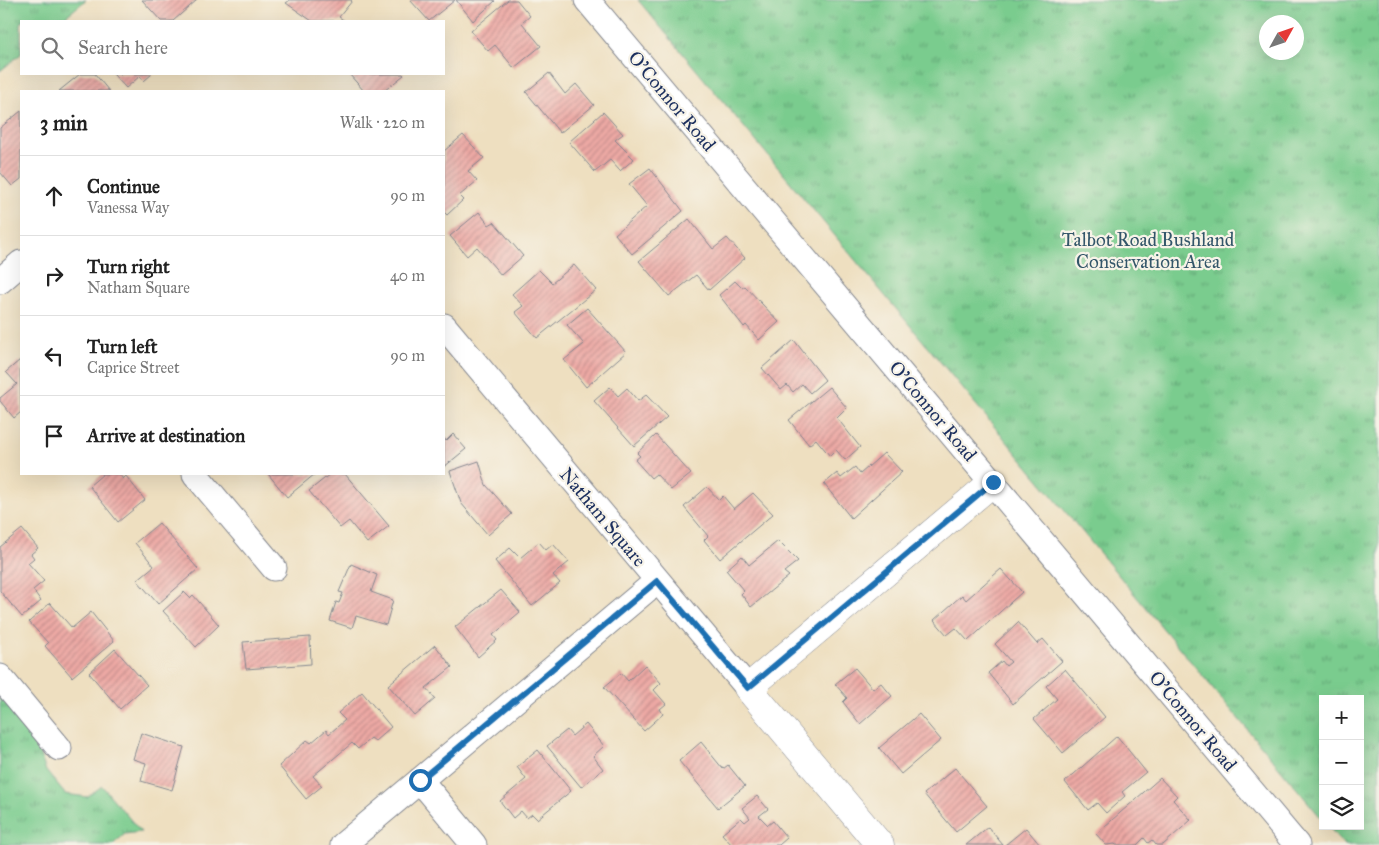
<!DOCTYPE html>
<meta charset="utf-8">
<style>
:root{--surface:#fff;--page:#f2f2f2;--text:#222;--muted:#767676;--line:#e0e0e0}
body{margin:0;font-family:"IM FELL Great Primer",serif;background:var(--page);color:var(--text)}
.controls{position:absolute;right:15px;bottom:15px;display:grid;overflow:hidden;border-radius:0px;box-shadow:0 5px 20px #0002}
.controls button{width:45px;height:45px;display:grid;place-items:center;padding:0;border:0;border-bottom:1px solid var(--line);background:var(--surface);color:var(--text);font:25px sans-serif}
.compass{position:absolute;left:1259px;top:15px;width:45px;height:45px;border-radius:50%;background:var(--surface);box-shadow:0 5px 20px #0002;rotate:50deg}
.stop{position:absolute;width:15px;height:15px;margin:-11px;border:4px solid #1f6fb2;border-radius:50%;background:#fff}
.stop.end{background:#1f6fb2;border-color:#fff;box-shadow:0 1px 5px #0008}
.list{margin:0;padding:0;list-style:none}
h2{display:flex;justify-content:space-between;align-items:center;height:65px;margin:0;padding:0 20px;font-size:21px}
h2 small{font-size:16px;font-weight:400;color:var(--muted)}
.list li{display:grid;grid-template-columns:32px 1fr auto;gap:15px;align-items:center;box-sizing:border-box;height:80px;padding:0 20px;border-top:1px solid var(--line)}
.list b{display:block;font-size:19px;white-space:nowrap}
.list p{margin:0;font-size:16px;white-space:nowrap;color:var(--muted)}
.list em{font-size:16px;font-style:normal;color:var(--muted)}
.icon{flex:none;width:28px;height:28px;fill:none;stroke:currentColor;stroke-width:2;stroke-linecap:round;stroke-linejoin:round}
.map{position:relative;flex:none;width:1379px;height:845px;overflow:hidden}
.search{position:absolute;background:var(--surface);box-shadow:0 5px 20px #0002;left:20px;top:20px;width:425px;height:55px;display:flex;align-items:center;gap:12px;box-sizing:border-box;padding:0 18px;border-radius:0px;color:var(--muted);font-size:19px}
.panel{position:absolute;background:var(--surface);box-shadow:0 5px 20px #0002;left:20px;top:90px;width:425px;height:385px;border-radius:0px}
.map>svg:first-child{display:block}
.park{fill:url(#park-tufts);stroke:#4a7e76;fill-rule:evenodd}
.building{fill:url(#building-hatch)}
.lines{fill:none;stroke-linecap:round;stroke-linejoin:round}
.minor-casing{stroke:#84878f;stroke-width:27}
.tertiary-casing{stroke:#84878f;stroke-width:29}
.minor{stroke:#fff;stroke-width:25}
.tertiary{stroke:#fff;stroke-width:28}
.route{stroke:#1f6fb2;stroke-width:6}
.labels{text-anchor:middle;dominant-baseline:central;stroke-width:4.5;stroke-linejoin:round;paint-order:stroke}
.street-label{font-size:19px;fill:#1b2f5e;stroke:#f7f3e8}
.park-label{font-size:19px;fill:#33566a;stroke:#f7f3e8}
</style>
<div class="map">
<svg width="1379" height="845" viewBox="0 0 1379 845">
<defs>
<pattern id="park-tufts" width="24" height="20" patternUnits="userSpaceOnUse" patternTransform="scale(1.25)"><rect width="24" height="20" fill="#7acc8e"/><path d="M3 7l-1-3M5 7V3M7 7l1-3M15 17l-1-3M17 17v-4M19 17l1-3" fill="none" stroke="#63a677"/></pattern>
<pattern id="building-hatch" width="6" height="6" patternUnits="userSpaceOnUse" patternTransform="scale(1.25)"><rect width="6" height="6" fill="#eda9a4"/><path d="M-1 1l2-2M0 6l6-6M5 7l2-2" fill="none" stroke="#bf8a89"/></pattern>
</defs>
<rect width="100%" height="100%" fill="#f7f3e8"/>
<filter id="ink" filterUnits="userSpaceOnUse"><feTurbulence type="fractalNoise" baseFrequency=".02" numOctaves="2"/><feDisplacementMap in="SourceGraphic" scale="10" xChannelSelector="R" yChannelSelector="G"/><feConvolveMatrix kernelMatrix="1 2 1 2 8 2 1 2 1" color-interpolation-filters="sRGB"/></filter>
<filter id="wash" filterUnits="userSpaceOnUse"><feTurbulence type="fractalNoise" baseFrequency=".0096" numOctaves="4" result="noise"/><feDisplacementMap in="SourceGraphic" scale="20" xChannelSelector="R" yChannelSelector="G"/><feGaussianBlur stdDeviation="1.12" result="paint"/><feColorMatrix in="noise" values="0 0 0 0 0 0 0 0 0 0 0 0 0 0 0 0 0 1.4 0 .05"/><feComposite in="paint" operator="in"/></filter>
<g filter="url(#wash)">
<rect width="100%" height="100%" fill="#eedfc0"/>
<path class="park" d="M0,0H86L60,21H21V54L0,71Z
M638,0H1379V845H1344L1328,826H1360V699H1323V820ZM1296,22V52H1266V22Z
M0,690L29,724L46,771L65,794L87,797L102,786L141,832L125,834L112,845H0Z"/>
<g id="blocks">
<path class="building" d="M142,0H197L173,21H161Z
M290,0H351L352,1L339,17L345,21H312L286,3Z
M410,0H455L429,21Z
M456,0H493L495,1L473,21Z
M508,0H517L530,16L522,23L541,46L514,68L495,45L488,51L471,31Z
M549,73L565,94L576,84L594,105L560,133L526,92Z
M80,74H95L109,91H59Z
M113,74H152L144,81L140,76L126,88Z
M349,74H403L404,75L384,91H364Z
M21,111V179L12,186L0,172V128Z
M603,112L623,134L615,140L634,159L620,171L610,160L595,172L569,142Z
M463,135L484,158L468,171L477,181L459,196L463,200L447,215L444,212V151Z
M650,168L683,211L632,254L615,234L647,206L629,184Z
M479,212L489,225L494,222L523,256L501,275L477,247L467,256L450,236Z
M689,219L713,249L727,238L745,258L709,290L696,275L669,296L639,261Z
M574,265L596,290L537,338L515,312L523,306L512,294L539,270L552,283Z
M735,281L742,288L745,286L779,322L759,340L746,325L744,327L719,295Z
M587,308L626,352L586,387L564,360L584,344L567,325Z
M794,340L825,380L810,393L802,384L793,392L787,385L781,390L762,368Z
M20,360L21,412L14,418L0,401V398L17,384L6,372Z
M610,387L618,396L627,388L638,401L646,395L667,417L634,446L594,401Z
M829,387L847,408L837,418L860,447L845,460L836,450L830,456L816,439L809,445L789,420Z
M453,434L466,449L444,467V438L446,441Z
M656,435L691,474L671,490L656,474L651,478L635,460L640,456L637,453Z
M884,453L902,472L851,518L824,484L837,473L841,478L855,467L860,474Z
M479,461L486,485L512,514L488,535L461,503L450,471Z
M103,474H119L123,479L126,476L145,500L118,522L89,486Z
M268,474H315L287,497Z
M330,474H345L389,526L367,543L349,521L340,528L309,491Z
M707,487L719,500L723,496L734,509L753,493L773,514L720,559L704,540L708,536L684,507Z
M159,523L198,569L158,604L137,580L154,566L135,543Z
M22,529L38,548L31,554L34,558L28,563L44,581L33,590L41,601L22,617L0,591V547Z
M778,541L798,561L784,572L789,576L751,607L741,594L744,591L726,570L742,556L749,565Z
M539,542L546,550L553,544L569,562L553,575L560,583L532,606L495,561L510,548L520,558Z
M351,564L377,575L371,592L393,600L386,625L356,616L352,628L330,621L336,602L339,603L343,593L339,592Z
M1001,569L1022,592L968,641L956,628L947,635L934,620L962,595L966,600Z
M501,590L520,612L493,635L497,640L478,657L455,627Z
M184,592L190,598L193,595L219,625L196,647L163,611Z
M50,603L72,628L91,612L114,641L72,677L45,646L48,643L29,622Z
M1018,622L1037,644L1043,639L1062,661L1013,704L988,673L1002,661L1006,666L1011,662L995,644Z
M310,637L311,664L246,669L243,642Z
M435,645L452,667L426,688L435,699L415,716L388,685Z
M115,649L147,685L120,709L89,673Z
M645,665L661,683L654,690L666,704L660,709L663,714L644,731L604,687L621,673L628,681Z
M855,668L873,689L881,683L892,696L860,724L843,702L847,698L835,684Z
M1065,669L1105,717L1063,753L1034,719L1057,699L1046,686Z
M362,692L391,727L375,741L371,738L358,749L352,743L313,776L322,786L306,799L279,766L307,740L311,743L326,730L329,734L345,720L338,713Z
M919,714L941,740L901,774L879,748Z
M586,724L604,746L593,756L603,769L581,787L547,746L567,730L572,736Z
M141,733L184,747L172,790L141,781L146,763L133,759Z
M1117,736L1146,772L1122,792L1125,796L1106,813L1097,803L1088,810L1065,782Z
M701,742L723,769L728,765L745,786L718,808L679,761Z
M538,750L571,791L537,819L532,814L527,818L521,811L513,818L500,801L526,779L517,767Z
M955,768L987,806L956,832L924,794Z
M1160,778L1177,796L1173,800L1191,820L1163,845H1156L1152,840L1148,843L1144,838L1137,845H1116L1115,844L1106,845L1096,834Z
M757,796L768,809L759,816L768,825L773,821L787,838L779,845H732L722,834L741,818L745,822L750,818L742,808Z
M988,827L1003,845H966Z
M1026,828L1040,845H1005Z"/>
</g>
</g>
<g filter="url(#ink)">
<use href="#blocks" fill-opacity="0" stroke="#84878f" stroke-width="1"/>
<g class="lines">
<defs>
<path id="minor" d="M587,0L1297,845
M0,281L21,263
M444,326L748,688
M195,474L274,568
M0,677L59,748
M420,780L474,845
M343,845L657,581"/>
<path id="tertiary" d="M880,845L748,688L993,482"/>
</defs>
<use href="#minor" class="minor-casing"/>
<use href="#tertiary" class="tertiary-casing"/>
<use href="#minor" class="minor"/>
<use href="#tertiary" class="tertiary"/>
</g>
</g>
<g class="lines" filter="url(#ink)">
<path class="route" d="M420,780L657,581L748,688L993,482"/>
</g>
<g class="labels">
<g class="street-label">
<text transform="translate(672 101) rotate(50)">O'Connor Road</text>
<text transform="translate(933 411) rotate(50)">O'Connor Road</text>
<text transform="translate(603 517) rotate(50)">Natham Square</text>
<text transform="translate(1193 721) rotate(50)">O'Connor Road</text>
</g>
<g class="park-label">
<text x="1148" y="239">Talbot Road Bushland<tspan x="1148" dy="22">Conservation Area</tspan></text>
</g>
</g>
</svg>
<div class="controls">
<button>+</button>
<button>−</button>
<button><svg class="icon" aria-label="layers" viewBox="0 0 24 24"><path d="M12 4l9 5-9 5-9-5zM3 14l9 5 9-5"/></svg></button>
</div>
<svg class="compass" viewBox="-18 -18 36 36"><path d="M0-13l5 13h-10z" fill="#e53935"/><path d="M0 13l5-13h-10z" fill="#767676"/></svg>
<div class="stop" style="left:420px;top:780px"></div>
<div class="stop end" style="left:993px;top:482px"></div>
<div class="search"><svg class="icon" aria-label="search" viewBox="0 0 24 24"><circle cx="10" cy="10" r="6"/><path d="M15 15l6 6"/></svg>Search here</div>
<section class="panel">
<h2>3 min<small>Walk · 220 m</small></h2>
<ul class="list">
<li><svg class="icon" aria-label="ahead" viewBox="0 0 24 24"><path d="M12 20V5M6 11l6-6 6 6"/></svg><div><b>Continue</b><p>Vanessa Way</p></div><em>90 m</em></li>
<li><svg class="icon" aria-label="right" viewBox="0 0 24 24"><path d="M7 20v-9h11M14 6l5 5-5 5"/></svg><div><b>Turn right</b><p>Natham Square</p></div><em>40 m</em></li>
<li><svg class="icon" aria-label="left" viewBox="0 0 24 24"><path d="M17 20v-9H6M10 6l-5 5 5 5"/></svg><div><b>Turn left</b><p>Caprice Street</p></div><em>90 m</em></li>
<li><svg class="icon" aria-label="arrive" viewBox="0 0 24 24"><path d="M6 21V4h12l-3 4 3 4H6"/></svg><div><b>Arrive at destination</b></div></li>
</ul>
</section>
</div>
